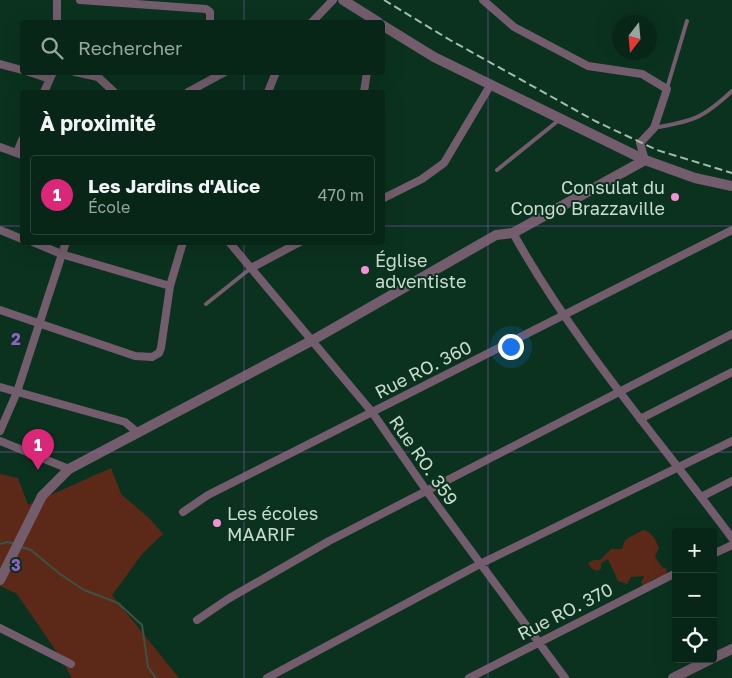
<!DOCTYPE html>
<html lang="fr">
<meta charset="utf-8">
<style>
:root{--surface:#082617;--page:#112e20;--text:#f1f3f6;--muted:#98a5a1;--line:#294336;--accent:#db2777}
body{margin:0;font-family:"Golos Text",sans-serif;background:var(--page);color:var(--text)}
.controls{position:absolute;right:15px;bottom:15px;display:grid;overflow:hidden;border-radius:5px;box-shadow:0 5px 20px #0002}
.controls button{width:45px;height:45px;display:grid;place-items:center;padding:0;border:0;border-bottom:1px solid var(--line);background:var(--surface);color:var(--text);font:25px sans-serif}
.compass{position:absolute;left:612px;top:15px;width:45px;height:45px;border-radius:50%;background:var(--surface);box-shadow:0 5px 20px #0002;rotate:196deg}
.you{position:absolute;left:510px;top:346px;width:18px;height:18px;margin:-12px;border:4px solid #fff;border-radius:50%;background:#1a73e8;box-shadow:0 0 0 8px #1a73e833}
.badge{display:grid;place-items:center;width:32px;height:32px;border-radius:50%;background:var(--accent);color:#fff;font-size:16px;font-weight:700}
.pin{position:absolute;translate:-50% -41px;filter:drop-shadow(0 1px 2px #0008)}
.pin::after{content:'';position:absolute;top:26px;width:18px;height:15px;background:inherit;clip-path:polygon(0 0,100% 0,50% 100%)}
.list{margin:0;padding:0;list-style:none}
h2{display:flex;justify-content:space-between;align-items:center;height:65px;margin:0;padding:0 20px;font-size:21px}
h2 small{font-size:16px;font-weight:400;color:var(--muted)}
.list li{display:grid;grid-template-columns:32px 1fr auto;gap:15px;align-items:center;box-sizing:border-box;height:80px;margin:0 10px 10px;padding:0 10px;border:1px solid var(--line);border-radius:5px}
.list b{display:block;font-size:19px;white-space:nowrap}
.list p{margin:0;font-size:16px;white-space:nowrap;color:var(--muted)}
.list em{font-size:16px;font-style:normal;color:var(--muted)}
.icon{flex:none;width:28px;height:28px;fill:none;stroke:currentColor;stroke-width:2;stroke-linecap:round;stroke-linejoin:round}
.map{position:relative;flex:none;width:732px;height:678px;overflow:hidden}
.search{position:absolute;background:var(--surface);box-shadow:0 5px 20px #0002;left:20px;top:20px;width:365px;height:55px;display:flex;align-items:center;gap:12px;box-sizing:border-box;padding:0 18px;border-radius:5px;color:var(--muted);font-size:19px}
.panel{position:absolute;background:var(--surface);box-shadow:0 5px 20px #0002;left:20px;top:90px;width:365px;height:155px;border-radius:5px}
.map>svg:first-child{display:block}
.green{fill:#5c2918}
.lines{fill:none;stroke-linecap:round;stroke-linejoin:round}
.stream{stroke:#3c5244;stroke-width:2}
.service{stroke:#735d6c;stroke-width:4}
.minor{stroke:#735d6c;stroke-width:8}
.tertiary{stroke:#735d6c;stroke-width:10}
.rail{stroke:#a4bcae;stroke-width:2;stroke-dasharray:8 4;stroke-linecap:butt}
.grid{fill:none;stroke:#9261c4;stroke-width:1;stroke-opacity:0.55}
.poi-dot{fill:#f291d6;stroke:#0b321f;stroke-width:2}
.labels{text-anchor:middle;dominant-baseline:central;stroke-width:4;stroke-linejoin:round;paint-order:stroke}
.poi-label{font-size:18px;fill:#c8dcd0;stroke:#0b321f;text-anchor:start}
.street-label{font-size:18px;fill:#c8dcd0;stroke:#0b321f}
.grid-label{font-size:16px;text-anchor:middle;font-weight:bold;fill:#9261c4;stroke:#0b321f;stroke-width:4;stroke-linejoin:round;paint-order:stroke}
</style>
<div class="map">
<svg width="732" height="678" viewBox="0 0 732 678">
<rect width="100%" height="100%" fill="#0b321f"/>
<path class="green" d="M111,468L121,494L150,519L163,534L143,553L112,595L179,678H72L56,651L17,594L0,586V474L18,478L28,505Z
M643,530C652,532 656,540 659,548L655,557L662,567L667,569L666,576L654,579L644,586L641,583L644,576L631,577L627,584L618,581L608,559L601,563V569L597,571L591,568L588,563L594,560H600L611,549H622L625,540Z"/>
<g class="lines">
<path class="stream" d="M0,544L8,542L15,544
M21,547L31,550L60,574L84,590L118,603L142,625L148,667L156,678"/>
<path class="service" d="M667,88L687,21
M654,128C693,121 702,119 732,91
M497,170L559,120
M206,304L251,268"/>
<path class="minor" d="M80,0L206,9L210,12V22
M483,0L514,27L588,66L642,74L667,89L654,128L640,143L645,160
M57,22V0
M312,22L333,0
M0,64L22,70
M29,72L50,79
M75,72L98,77L114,92
M44,92L53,72
M188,92L225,72
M268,92L276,72
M364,92L367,72
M0,147L22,155
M17,153L22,140
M382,199L422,179L444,163L491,84
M0,230L22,239
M513,233C574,343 657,437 732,538
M33,242L61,254L170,286
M229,242L372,412L426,490L565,678
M251,268L300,242
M0,310L135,356L152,357L159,353L161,348L170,286L183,242
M0,387L125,422L138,433
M640,419L732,372
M0,431L17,392L66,242
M0,441L69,469
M701,497L732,481
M183,512L208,495L732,230
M713,554L732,545
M197,620L228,599L329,541L732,334
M0,628L71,664
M267,678L480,564L732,441
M469,678L676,573"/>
<path class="tertiary" d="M343,0L378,22
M382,25L434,57L645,160L695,178L732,186
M0,580L42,496L69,469L313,340L496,235L513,233L645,160
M713,658L732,649
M673,678L711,659"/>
<path class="rail" d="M384,0L450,40L595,121L657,150L732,173"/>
</g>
<path class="grid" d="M244,0V22M488,0V678M244,72V92M0,226H22M382,226H732M244,242V678M0,452H732"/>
<g class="poi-dot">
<circle cx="675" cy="197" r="5"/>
<circle cx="365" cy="270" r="5"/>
<circle cx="217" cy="523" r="5"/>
</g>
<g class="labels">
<g class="poi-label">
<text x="665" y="187" text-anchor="end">Consulat du<tspan x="665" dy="21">Congo Brazzaville</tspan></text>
<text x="375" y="260">Église<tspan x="375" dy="21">adventiste</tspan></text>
<text x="227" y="513">Les écoles<tspan x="227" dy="21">MAARIF</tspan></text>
</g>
<g class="street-label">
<text transform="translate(423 369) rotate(-27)">Rue RO. 360</text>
<text transform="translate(424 460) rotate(55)">Rue RO. 359</text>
<text transform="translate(565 611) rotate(-27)">Rue RO. 370</text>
</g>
</g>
<g class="grid-label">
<text x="16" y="345">2</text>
<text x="16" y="571">3</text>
</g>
</svg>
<div class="controls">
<button>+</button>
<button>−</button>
<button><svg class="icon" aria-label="locate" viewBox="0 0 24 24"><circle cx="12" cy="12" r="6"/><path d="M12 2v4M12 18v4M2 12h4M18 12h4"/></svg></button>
</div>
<svg class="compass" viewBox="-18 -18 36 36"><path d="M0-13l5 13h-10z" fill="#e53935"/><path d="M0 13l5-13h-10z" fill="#98a5a1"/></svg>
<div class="you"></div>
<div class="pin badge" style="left:38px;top:470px">1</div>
<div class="search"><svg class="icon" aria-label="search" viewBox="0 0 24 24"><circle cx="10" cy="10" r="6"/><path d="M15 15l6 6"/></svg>Rechercher</div>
<section class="panel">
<h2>À proximité<small></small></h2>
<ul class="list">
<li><span class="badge">1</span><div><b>Les Jardins d'Alice</b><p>École</p></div><em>470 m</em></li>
</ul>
</section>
</div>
